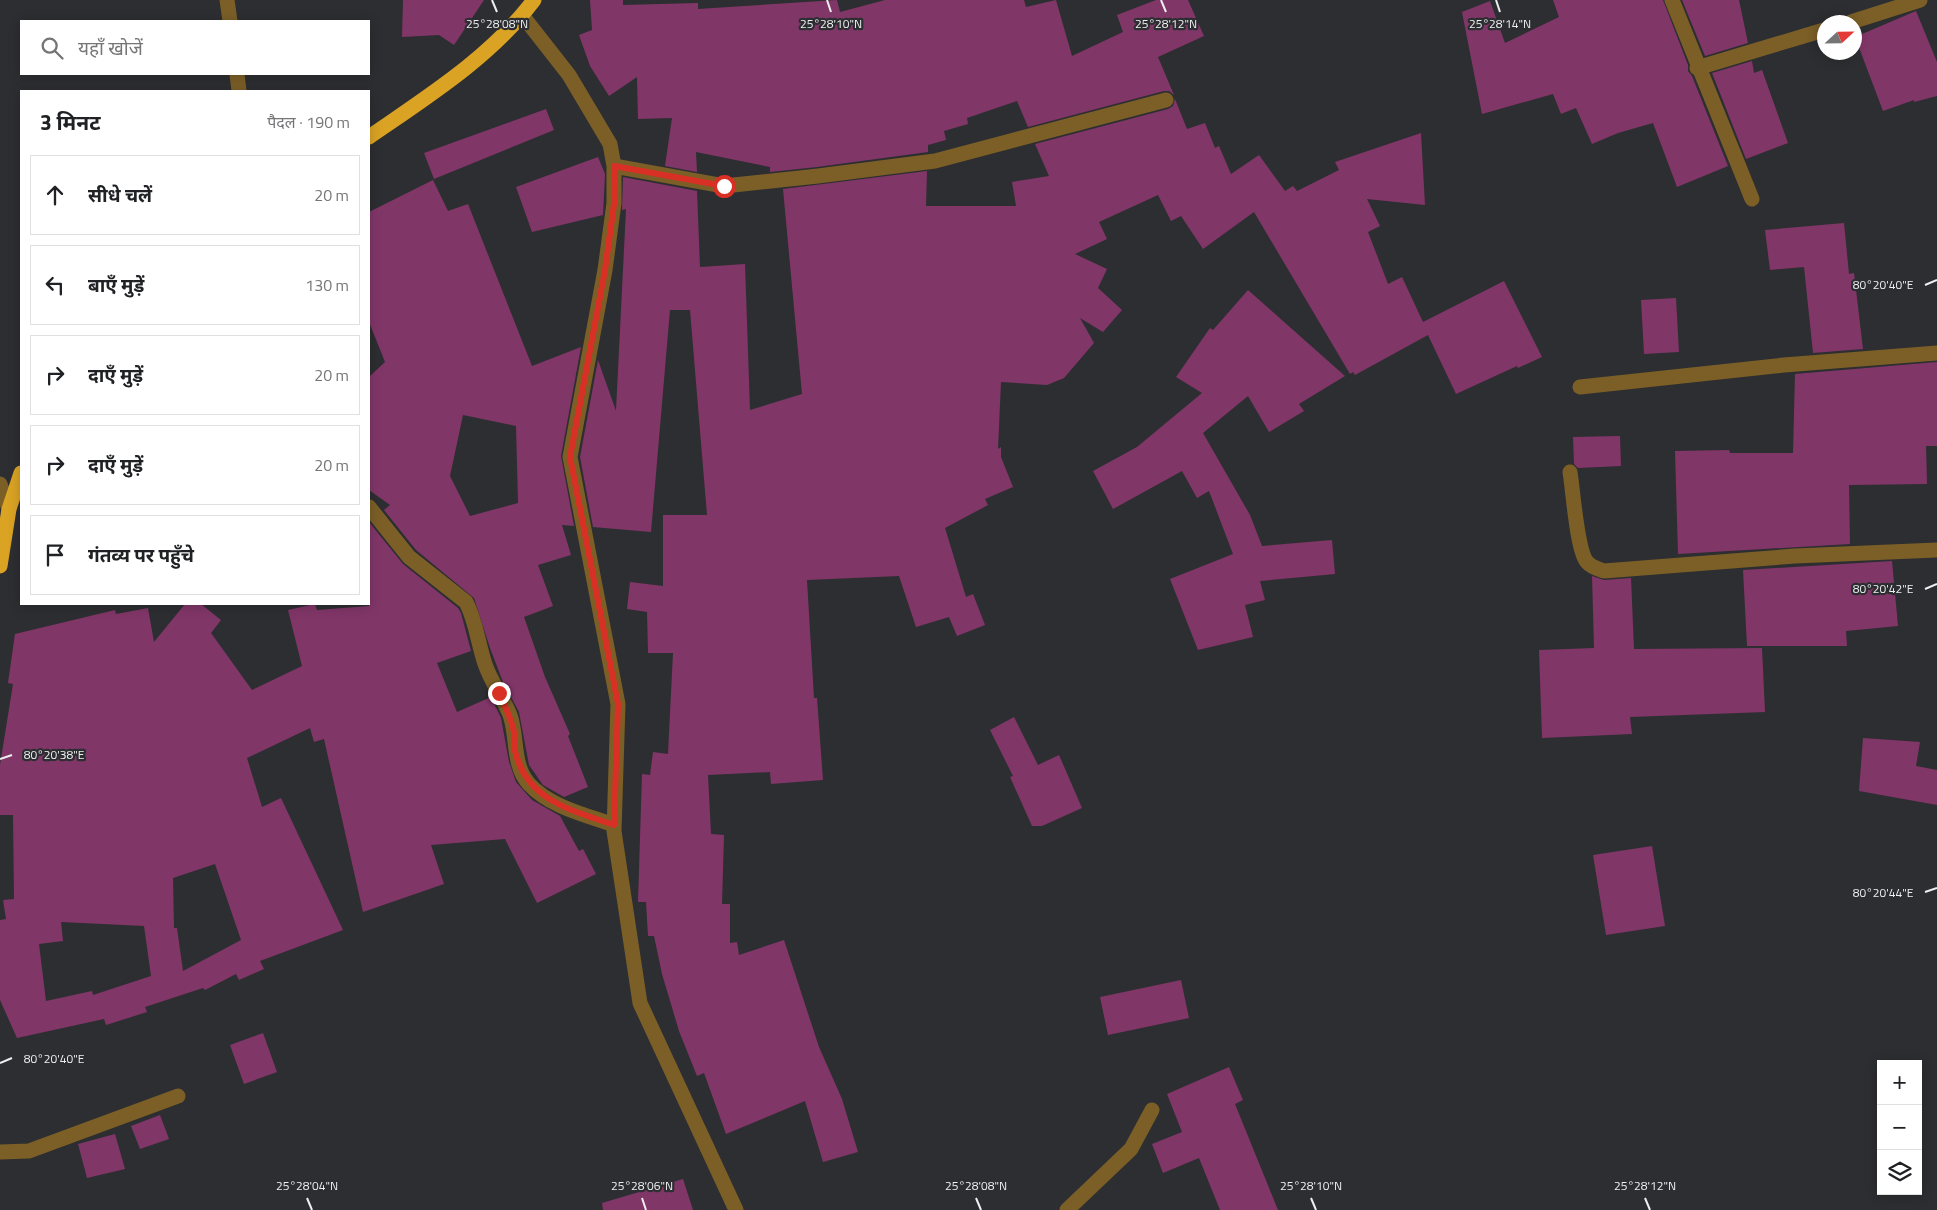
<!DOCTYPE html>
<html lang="hi">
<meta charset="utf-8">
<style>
:root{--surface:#fff;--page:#f6f6f6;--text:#202124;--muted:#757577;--line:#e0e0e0}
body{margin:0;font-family:"Titillium Web","Noto Sans Devanagari",sans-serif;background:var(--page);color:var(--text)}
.controls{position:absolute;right:15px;bottom:15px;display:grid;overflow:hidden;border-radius:0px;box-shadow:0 2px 12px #0003}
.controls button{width:45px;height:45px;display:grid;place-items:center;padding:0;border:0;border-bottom:1px solid var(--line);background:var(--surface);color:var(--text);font:25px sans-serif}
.compass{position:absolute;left:1817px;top:15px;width:45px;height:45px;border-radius:50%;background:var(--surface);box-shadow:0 2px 12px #0003;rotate:68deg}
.stop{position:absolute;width:15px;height:15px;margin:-11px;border:4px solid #d93025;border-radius:50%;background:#fff}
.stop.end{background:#d93025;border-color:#fff;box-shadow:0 1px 5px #0008}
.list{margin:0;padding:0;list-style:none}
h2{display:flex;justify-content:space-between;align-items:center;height:65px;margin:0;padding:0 20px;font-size:21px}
h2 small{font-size:16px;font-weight:400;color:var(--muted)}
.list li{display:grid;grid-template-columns:32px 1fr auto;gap:15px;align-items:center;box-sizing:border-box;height:80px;margin:0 10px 10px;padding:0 10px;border:1px solid var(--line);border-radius:0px}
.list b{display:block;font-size:19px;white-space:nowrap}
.list em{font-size:16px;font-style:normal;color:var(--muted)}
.icon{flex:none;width:28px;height:28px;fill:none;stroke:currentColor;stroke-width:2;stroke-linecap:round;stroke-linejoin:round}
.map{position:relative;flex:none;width:1937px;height:1210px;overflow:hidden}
.search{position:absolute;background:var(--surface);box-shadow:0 2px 12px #0003;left:20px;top:20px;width:350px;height:55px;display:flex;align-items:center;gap:12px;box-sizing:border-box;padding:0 18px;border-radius:0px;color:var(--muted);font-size:19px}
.panel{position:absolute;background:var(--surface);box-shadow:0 2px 12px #0003;left:20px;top:90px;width:350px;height:515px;border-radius:0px}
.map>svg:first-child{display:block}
.building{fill:#813668;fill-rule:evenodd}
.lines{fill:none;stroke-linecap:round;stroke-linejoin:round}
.minor{stroke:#7b5f27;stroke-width:15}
.highway{stroke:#daa324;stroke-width:15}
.route{stroke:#d93025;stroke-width:6}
.ticks{fill:none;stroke:#eeeff1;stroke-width:2}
.ticks-label{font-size:12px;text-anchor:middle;fill:#eeeff1;stroke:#2d2e31;stroke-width:4.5;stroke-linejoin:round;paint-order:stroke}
</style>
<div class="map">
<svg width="1937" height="1210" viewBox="0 0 1937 1210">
<rect width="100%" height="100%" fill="#2d2e31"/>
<path class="building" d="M403,0H484L454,45L439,35L402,37Z
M590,0H623V5L698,3V9L837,0L840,12L885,0H1024L1026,7L1056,0L1072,56L1123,32L1117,15L1156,0H1188L1204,36L1158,57L1174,95L1169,91H1164L1028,127L1017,101L967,118L968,124L944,131L946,140L928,145V152L817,167L770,172V167L696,152L697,172L665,166L672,118L638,119L637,77L609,96L590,66L579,35L592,30Z
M1553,0H1663L1688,65V71L1692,76L1728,166L1677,187L1653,123L1618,133L1592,144L1576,108L1561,114L1553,94L1482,114L1462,12L1490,1L1505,43L1559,17Z
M1682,0H1739L1748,43L1705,56Z
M1916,11L1937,62V96L1914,102V100L1883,111L1855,37Z
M1752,61L1754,73L1762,70L1788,143L1746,159L1712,73Z
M1175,99L1187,129L1205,123L1215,148L1219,146L1231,174L1259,155L1285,191L1293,186L1297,191L1339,170L1335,162L1421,133L1425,205L1367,199L1380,226L1368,232L1388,284L1402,277L1423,322L1504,281L1542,357L1518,368L1517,366L1456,394L1428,335L1355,375L1353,372L1350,374L1254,212L1203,249L1181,216L1171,221L1158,195L1099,222L1107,239L1075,254L1107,269L1098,288L1122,310L1103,332L1080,318L1094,343L1064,378L1047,385L1001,382L998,449L1001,447V457L1013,487L985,499L988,505L945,528L966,597L973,594L985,625L957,636L949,617L916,627L899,576L807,580L814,698H817L823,780L771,784L770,772L708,775L711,834L724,835L722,904H730V943L737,942L739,955L784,940L819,1047L842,1099L858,1152L823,1162L805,1101L726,1134L704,1073L697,1076L679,1031L662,974L654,936H648L646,902H638L642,774L650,775L653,752L668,754L673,653H648L647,612L627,609L630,582L663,586V515H707L690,310H670L651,532L593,527L580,457L598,360L616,411L626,209L622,210L623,177L697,191L700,267L745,264L750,410L802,394L783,189L927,171L926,206H1016L1012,182L1049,176L1035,144L1168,109L1173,106Z
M546,109L554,130L434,179L424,153Z
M598,157L605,174L603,215L532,232L516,187Z
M433,180L448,211L468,204L532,366L581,347L561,456L574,526L562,525L571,555L538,565L553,606L524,617L545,677L570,734L568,736L588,787L564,797L543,785L529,765L519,712L503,682L490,648L474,598L416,550L384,510L390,505L369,490V377L385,362L369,322V212ZM463,415L516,426L518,503L470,516L450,476Z
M1844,223L1849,274L1854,273L1863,349L1813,353L1804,267L1770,270L1765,230Z
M1248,290L1345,376L1299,404L1304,411L1269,432L1248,396L1203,433L1250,515L1262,546L1332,540L1335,574L1260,581L1265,600L1245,605L1253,637L1198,650L1170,579L1233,554L1209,491L1197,498L1182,471L1113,509L1093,471L1137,447L1202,393L1176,377L1210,328L1213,330Z
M1676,298L1679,352L1644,354L1641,300Z
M1937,362V446H1926L1927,484L1849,485L1850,544L1678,554L1675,451L1729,450L1730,453H1793L1795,374Z
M1620,436L1621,466L1578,468L1574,464L1573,437Z
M369,522L403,564L458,608L461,613L471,651L437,663L457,712L491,697L501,718L509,762L516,782L532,800L560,816L579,851L583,849L596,874L537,903L505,839L431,845L444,884L363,912L324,739L314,742L310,728L247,758L262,807L281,798L343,930L260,961L264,969L239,980L236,974L205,990L203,988L145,1007L147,1012L106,1025L104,1019L17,1038L0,1000V920L6,919L3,900L14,899L13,815H0V765L13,684L8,683L15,634L115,610L116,614L148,608L154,642L185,604H201L221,620L211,633L252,690L302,666L288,610L315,604L317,610L369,606ZM215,864L241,940L183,971L177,928H174L173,878ZM61,922L144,926L151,976L93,995L92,991L46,1001L39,944L63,941Z
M1892,561L1898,626L1846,631L1847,646H1747L1743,570Z
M1592,576L1604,580L1631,578L1634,649L1762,648L1765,712L1630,717L1632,734L1542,738L1539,650L1594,648Z
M1014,717L1038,765L1059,755L1082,808L1042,826H1032L1010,777L1013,776L990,730Z
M1863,738L1920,742L1916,766L1937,770V805L1859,791Z
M1652,846L1665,926L1606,935L1593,855Z
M1181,980L1189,1018L1108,1035L1100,997Z
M263,1033L277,1072L244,1084L230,1045Z
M1229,1067L1243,1100L1235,1104L1278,1210H1220L1199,1158L1163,1173L1152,1144L1182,1132L1167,1094Z
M160,1115L169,1139L140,1149L131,1126Z
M115,1134L125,1169L87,1178L78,1144Z
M683,1179L693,1210H603L602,1203Z"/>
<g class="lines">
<path class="minor" d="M227,0L230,21
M1672,0L1752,199
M522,15L569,75L610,144L614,166V203L605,270L570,457L618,704L614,831L640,1003L736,1210
M1851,22L1920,0
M1697,68L1824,30
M237,74L239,91
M614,166L724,186L818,176L935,161L1166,100
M1580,387L1784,365L1937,353
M1570,472C1573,490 1577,551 1587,562C1591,567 1598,569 1604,571L1795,556L1937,550
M0,484L9,509
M369,507L409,557L466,602C476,621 478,643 485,664C491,682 503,698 510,715C518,738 512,765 529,784C550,807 586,815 614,825
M0,1152L29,1151L178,1096
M1067,1210L1131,1149L1152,1110"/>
<path class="highway" d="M369,137C427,97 491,57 534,0
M0,566L9,509L21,473"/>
</g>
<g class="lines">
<path class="route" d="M499,693C505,706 511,718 514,732C515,739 513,745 515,751C527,801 571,810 614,825L618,704L570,457L605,270L614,204V166L724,186"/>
</g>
<path class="ticks" d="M492,0L497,12M827,0L831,12M1161,0L1166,12M1496,0L1500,12M1925,285L1937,280M1925,589L1937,584M0,759L12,755M1925,892L1937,888M0,1063L12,1058M307,1198L312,1210M642,1198L646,1210M976,1198L981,1210M1311,1198L1316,1210M1645,1198L1650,1210"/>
<g class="ticks-label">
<text x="497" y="28">25°28'08"N</text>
<text x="831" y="28">25°28'10"N</text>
<text x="1166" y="28">25°28'12"N</text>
<text x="1500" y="28">25°28'14"N</text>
<text x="1883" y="289">80°20'40"E</text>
<text x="1883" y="593">80°20'42"E</text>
<text x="54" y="759">80°20'38"E</text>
<text x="1883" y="897">80°20'44"E</text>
<text x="54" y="1063">80°20'40"E</text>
<text x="307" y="1190">25°28'04"N</text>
<text x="642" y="1190">25°28'06"N</text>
<text x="976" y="1190">25°28'08"N</text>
<text x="1311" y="1190">25°28'10"N</text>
<text x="1645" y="1190">25°28'12"N</text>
</g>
</svg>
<div class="controls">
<button>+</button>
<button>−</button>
<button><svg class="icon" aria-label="layers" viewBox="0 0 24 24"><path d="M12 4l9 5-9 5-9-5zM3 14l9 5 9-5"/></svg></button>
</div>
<svg class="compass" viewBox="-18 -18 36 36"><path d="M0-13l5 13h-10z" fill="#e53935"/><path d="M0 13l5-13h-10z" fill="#757577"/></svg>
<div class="stop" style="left:724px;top:186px"></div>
<div class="stop end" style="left:499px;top:693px"></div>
<div class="search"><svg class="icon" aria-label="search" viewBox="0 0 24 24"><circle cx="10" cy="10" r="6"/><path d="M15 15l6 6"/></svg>यहाँ खोजें</div>
<section class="panel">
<h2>3 मिनट<small>पैदल · 190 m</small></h2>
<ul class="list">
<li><svg class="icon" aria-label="ahead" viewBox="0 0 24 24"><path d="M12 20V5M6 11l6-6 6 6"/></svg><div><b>सीधे चलें</b></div><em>20 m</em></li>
<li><svg class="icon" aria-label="left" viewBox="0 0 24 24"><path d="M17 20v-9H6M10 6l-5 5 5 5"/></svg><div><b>बाएँ मुड़ें</b></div><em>130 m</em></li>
<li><svg class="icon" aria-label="right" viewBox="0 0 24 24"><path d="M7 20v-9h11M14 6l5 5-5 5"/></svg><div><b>दाएँ मुड़ें</b></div><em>20 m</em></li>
<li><svg class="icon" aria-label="right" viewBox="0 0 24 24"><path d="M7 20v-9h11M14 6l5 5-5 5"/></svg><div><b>दाएँ मुड़ें</b></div><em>20 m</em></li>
<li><svg class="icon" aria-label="arrive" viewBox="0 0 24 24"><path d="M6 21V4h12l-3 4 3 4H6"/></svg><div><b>गंतव्य पर पहुँचे</b></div></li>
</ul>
</section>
</div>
